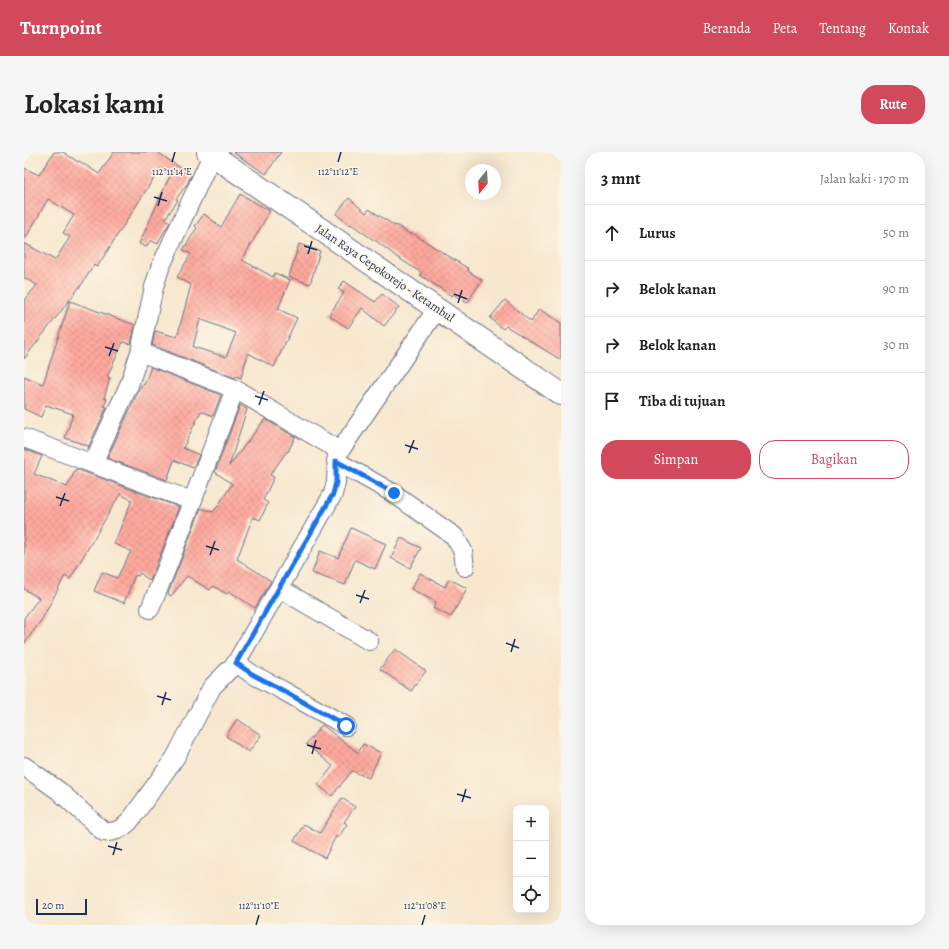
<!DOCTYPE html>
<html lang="id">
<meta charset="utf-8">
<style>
:root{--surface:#fff;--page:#f6f6f6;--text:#222;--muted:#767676;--line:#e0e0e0;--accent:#d1495b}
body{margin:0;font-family:Alegreya,serif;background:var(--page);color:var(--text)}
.controls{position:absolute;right:12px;bottom:12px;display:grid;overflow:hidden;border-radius:8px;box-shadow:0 4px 16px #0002}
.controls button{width:36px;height:36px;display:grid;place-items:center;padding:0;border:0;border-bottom:1px solid var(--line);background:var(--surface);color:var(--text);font:20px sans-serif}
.compass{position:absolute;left:441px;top:12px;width:36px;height:36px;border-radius:50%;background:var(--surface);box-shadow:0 4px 16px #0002;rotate:198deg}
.scale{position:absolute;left:12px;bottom:10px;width:51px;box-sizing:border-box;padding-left:4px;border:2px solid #1b2f5e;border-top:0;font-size:11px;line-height:14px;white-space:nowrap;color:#1b2f5e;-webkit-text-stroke:3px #fcf5e5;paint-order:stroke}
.stop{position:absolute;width:12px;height:12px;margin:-9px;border:3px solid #1a73e8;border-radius:50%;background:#fff}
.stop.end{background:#1a73e8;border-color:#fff;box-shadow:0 1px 4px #0008}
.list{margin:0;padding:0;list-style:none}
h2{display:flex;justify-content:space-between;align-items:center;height:52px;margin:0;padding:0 16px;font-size:17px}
h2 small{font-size:13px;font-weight:400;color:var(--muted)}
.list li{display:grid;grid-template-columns:26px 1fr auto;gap:12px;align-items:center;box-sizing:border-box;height:56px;padding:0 16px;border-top:1px solid var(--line)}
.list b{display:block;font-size:15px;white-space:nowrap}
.list em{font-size:13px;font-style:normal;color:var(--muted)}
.actions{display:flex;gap:8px;padding:12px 16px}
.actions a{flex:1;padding:9px 0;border:1px solid var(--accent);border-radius:16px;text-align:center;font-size:14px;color:var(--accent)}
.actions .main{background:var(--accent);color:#fff}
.icon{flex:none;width:22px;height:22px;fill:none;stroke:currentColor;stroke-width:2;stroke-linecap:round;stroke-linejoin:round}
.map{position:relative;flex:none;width:537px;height:773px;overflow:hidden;border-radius:16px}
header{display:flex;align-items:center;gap:24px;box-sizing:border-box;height:56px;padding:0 20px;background:var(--accent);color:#fff}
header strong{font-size:19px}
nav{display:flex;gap:22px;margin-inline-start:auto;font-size:14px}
.intro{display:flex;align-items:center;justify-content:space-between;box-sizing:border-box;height:96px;padding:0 24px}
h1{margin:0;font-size:28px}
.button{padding:10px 18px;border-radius:16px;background:var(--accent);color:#fff;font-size:14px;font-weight:700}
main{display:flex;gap:24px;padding:0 24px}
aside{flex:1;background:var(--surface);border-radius:16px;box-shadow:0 4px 16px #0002}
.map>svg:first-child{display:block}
.building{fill:url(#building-cross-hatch);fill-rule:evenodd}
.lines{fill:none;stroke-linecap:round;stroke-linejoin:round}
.street-casing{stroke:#686f85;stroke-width:20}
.secondary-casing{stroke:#686f85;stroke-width:24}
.street{stroke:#fff;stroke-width:18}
.secondary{stroke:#fff;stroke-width:22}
.route{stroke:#1a73e8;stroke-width:5}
.ticks{fill:none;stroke:#1b2f5e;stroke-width:1.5}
.labels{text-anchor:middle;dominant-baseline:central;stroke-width:3;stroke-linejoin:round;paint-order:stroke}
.street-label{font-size:12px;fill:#1b2f5e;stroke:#fcf5e5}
.ticks-label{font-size:10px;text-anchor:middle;fill:#1b2f5e;stroke:#fcf5e5;stroke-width:3;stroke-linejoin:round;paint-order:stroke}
</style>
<header>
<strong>Turnpoint</strong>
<nav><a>Beranda</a><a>Peta</a><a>Tentang</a><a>Kontak</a></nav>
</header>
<div class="intro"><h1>Lokasi kami</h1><a class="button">Rute</a></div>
<main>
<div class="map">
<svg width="537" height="773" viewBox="0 0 537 773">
<defs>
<pattern id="building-cross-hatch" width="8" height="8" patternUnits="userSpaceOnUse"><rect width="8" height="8" fill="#fea89d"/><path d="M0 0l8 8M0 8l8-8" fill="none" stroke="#d9918a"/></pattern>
</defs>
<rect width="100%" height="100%" fill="#fcf5e5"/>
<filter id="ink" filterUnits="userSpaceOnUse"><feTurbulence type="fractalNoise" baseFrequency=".025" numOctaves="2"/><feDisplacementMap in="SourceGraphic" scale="8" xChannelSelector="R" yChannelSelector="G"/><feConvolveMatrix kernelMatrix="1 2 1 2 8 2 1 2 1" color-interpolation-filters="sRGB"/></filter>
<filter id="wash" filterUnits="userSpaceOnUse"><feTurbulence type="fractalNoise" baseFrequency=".012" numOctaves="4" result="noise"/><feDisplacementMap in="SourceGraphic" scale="16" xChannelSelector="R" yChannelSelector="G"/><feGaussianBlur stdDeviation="0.9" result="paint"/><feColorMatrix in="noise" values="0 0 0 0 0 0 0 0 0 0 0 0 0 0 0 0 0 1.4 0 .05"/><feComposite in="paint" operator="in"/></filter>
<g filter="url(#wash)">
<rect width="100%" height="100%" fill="#f7e7ce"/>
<g id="blocks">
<path class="building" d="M30,0H39L54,10L55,9L75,22L90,0H133L167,23L163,33H162L152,47L154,48L141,67L146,70L133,92L127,88L122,95L115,92L146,24L135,18L73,115L70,113L58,132L0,207V149L13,133L0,126V91L31,108L46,85L39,81L50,63L24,47L0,89V16L15,23Z
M209,0H257L242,22Z
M216,42L246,59L218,108L249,125L251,121L266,128L254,157L273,166L250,215L224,201L217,226L212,224L211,226L128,193L131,179L153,185L167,133L153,125L167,102L159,98L173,76L171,74L180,62L197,75ZM176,167L212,181L202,205L169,195Z
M325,46L342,61L345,57L371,74L372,73L387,83L388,81L413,97L445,117L444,119L458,128L443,151L429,142L428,144L396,123L398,121L373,105L351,88V89L327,72L326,73L312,62Z
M275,92L296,99L286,132L265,125Z
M320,129L351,150L358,142L375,155L360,174L338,156L324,176L305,163L320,141L314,137Z
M481,148L507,170L515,157L537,171V208L482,174L479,177L466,166Z
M46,149L111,173L107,192L99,190L83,225L86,226L80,246L83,247L80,254L83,255L63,298L65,294L41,286L49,262L22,253L17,265L0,257V224L19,232Z
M127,215L197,243L189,264L177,259L159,296L175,303L169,316L150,308L143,328L83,306L118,232L120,233Z
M216,253L223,257L205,314L241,267L271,285L264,300L263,299L246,323L250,325L239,348L244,351L236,368L229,365L213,407L247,429L231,456L205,439L203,442L189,434L186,438L163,424L147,444L144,442L177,356L189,360L191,357H192L208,332L191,320Z
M0,297L18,304L10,322L43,335L52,317L155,355L126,429L116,421L114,424L111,423L100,451L70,439L78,420L93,426L107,399L90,392L108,348L96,342L46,427L41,424L18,467L0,492V466L15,446L0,437Z
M327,376L362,392L351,417L331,408L321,433L288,421L296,399L314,406Z
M377,386L397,396L386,416L367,406Z
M396,421L421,435L425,427L443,436L427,465L409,456L412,450L387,437Z
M371,497L402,519L387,539L356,517Z
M213,567L237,583L225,600L202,584Z
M298,573L334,601L339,592L357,601L351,613L345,626L328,619L308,644L294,633L309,614L282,592Z
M318,646L331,655L320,670L323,672L314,686L312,684L301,706L270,689L280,672L296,681Z"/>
</g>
</g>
<g filter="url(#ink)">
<use href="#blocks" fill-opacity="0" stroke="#686f85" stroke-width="1"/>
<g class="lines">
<defs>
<path id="street" d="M116,200L211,237L316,299
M0,286L168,349
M312,309L369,341L430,384L439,399L441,415
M69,311L105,233L116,200L130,135L136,116L188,3
M255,436L345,489
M126,457L146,408L211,237
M212,511L228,522L258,538L322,574
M0,614L35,639L80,680C91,681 98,677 105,670L151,606L188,535L212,511L309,342L312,330L313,303L413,157"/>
<path id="secondary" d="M184,0L537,242"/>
</defs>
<use href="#street" class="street-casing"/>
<use href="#secondary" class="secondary-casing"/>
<use href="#street" class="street"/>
<use href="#secondary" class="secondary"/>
</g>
</g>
<g class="lines" filter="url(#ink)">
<path class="route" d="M322,574L258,538L228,522L212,511L309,342L312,330V309L370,341"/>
</g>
<path class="ticks" d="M148,10L151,0M314,10L317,0M130,45L143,49M134,54L138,40M280,94L293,98M284,102L288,89M430,142L443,147M434,151L438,138M81,195L94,199M85,204L90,191M231,244L244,248M235,253L240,239M381,293L394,297M385,301L390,288M32,345L45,349M36,354L41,341M182,394L195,398M186,403L191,389M332,443L345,447M336,451L341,438M482,491L495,496M487,500L491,487M133,544L147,548M138,553L142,540M283,593L297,597M288,602L292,588M433,642L447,646M438,650L442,637M84,694L98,698M89,703L93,690M232,773L235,763M398,773L401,763"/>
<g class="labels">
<g class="street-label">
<text transform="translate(361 121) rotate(34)">Jalan Raya Cepokorejo - Ketambul</text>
</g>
</g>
<g class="ticks-label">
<text x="148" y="23">112°11'14"E</text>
<text x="314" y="23">112°11'12"E</text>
<text x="235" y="757">112°11'10"E</text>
<text x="401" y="757">112°11'08"E</text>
</g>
</svg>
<div class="controls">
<button>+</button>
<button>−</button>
<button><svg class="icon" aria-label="locate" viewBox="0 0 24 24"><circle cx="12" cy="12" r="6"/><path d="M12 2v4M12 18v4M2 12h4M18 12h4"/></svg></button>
</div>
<svg class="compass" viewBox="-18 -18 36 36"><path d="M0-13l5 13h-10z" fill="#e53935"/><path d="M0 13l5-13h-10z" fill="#767676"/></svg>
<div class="scale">20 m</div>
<div class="stop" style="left:322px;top:574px"></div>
<div class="stop end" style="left:370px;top:341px"></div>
</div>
<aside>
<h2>3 mnt<small>Jalan kaki · 170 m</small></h2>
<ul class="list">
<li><svg class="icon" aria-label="ahead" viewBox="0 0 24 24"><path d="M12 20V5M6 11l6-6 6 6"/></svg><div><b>Lurus</b></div><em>50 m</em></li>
<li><svg class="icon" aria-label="right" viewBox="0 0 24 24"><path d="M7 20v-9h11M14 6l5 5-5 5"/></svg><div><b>Belok kanan</b></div><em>90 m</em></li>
<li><svg class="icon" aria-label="right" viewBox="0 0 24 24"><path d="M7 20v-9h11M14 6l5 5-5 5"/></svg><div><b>Belok kanan</b></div><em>30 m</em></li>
<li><svg class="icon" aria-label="arrive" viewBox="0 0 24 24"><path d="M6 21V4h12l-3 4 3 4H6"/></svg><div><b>Tiba di tujuan</b></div></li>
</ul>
<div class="actions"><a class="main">Simpan</a><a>Bagikan</a></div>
</aside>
</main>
